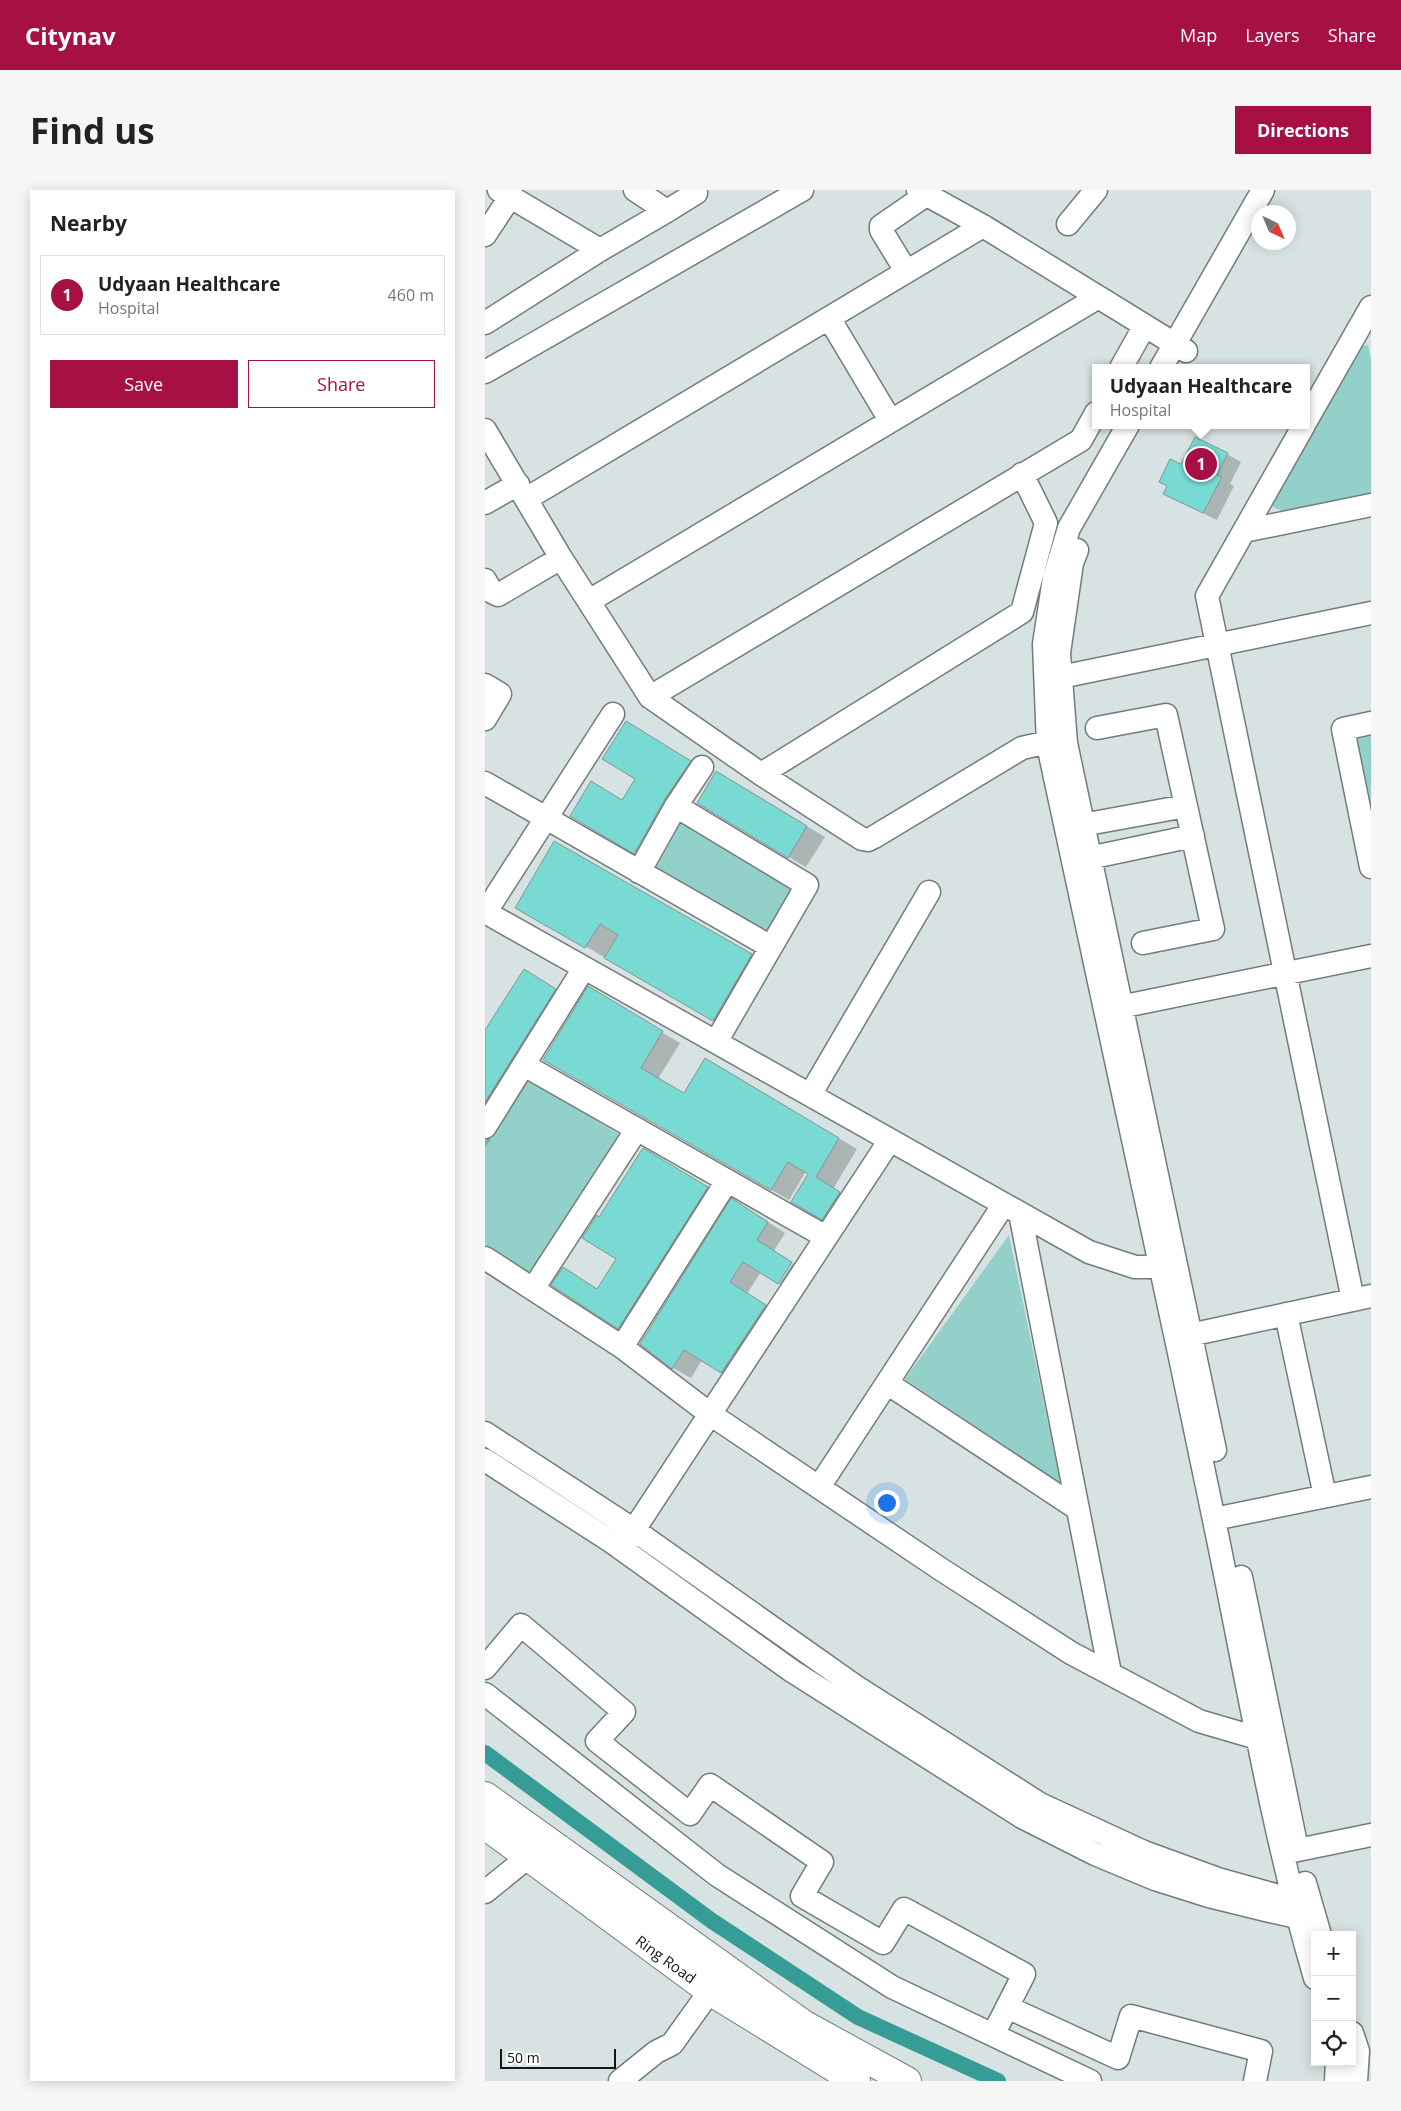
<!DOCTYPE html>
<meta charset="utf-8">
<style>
:root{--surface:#fff;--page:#f6f6f6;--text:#222;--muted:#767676;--line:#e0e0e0;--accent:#a61045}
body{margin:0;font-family:"Open Sans",sans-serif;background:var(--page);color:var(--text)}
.controls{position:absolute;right:15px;bottom:15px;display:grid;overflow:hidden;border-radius:0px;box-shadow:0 2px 12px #0003}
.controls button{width:45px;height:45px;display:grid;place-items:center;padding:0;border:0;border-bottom:1px solid var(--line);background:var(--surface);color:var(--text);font:25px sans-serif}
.compass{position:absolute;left:766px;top:15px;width:45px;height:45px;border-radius:50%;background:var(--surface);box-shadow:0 2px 12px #0003;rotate:136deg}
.scale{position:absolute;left:15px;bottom:12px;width:116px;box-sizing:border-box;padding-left:5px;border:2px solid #111616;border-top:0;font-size:14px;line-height:18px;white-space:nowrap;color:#111616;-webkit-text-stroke:4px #fff;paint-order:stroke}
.you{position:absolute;left:401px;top:1312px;width:18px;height:18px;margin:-12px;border:4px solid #fff;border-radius:50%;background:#1a73e8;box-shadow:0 0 0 8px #1a73e833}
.badge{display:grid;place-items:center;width:32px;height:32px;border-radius:50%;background:var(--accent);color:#fff;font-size:16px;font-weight:700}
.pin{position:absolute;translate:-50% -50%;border:2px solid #fff;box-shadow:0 1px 5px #0006}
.popup{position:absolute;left:607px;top:174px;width:218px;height:65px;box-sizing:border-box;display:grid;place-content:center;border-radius:0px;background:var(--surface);filter:drop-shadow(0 1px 4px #0005);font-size:16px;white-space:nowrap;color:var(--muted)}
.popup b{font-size:19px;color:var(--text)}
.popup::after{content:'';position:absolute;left:50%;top:100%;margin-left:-10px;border:10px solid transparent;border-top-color:var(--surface)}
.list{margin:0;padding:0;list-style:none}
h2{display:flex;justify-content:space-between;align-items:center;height:65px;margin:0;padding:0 20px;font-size:21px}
h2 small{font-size:16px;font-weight:400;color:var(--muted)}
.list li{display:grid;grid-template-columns:32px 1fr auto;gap:15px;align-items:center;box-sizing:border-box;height:80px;margin:0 10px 10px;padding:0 10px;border:1px solid var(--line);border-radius:0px}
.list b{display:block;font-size:19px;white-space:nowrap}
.list p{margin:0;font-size:16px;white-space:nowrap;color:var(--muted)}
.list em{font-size:16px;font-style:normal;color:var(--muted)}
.actions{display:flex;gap:10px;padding:15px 20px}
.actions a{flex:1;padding:11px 0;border:1px solid var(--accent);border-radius:0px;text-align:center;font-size:18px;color:var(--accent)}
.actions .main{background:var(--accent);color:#fff}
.icon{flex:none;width:28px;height:28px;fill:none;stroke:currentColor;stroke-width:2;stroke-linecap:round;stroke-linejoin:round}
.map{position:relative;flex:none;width:886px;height:1891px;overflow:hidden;border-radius:0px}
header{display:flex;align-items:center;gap:30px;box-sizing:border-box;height:70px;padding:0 25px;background:var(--accent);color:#fff}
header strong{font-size:24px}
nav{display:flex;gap:28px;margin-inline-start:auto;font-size:18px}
.intro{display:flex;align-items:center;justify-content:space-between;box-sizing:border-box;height:120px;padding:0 30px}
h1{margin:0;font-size:35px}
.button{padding:12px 22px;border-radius:0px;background:var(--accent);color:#fff;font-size:18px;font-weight:700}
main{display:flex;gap:30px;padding:0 30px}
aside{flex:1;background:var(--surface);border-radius:0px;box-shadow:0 2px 12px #0003}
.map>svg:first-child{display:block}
.green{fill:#94d0ca}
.shadow{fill:#0003}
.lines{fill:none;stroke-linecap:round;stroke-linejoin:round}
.canal{stroke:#369d96;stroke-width:16}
.building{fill:#78dad3;stroke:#889493}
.minor-casing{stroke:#717d7c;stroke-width:25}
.major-casing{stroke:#717d7c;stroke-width:30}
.minor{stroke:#fff;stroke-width:22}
.major{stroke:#fff;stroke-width:28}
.labels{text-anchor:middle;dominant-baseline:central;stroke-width:4;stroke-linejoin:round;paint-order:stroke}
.street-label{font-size:15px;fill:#111616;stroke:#fff}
</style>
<header>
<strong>Citynav</strong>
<nav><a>Map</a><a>Layers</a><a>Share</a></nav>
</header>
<div class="intro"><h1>Find us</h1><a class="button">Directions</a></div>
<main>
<aside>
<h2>Nearby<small></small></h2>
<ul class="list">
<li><span class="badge">1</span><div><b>Udyaan Healthcare</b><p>Hospital</p></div><em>460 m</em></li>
</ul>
<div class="actions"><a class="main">Save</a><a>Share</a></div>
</aside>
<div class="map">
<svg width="886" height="1891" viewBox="0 0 886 1891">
<rect width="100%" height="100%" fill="#d6e3e2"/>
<path class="green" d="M883,155L886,169V303L799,322L783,314L871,157Z
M886,541V625L870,544Z
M194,628L313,697L283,747L165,678Z
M42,887L136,946L48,1087L0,1057V953Z
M524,1045L576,1295L420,1189Z"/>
<path class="shadow" d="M742,264L756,272L745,294L749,296L732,330L693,311L696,276Z
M159,543L223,582L168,673L86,626L138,611L152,589Z
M250,593L340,647L321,677L304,667Z
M69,652L284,775L246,840L32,717Z
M56,790L87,810L6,940L5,950L0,957V840Z
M103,798L195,853L173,889L199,905L238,880L372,959L348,999L372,1013L355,1039L308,1012L325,984L321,981L304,1010L59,870Z
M174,969L238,1007L150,1147L134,1138L112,1100L132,1069Z
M265,1020L300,1043L262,1104L298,1126L254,1193L217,1170L206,1188L188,1178L156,1154Z
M308,1073L324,1083L311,1104L294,1094Z"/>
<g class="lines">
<path class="canal" d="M0,1563L227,1731L373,1827L513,1891"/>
</g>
<path class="building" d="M710,247L743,263L732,285L737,287L718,323L678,304L682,296L674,292L685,269L696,274Z
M141,531L206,571L180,609L149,664L85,626L106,591L137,610L150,589L117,569Z
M231,581L322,636L303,668L212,613Z
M69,651L267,764L228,831L119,768L133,745L115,734L100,758L30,718Z
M39,779L71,799L0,912V840Z
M103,796L178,841L156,878L199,903L220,868L354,948L331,987L355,1002L337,1030L306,1012L323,984L303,972L286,1000L58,870Z
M158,958L223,997L133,1139L66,1095L78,1077L112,1099L131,1069L97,1048L112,1025L114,1027Z
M246,1008L283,1032L272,1050L307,1072L293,1094L258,1072L245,1092L281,1115L236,1183L199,1160L187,1179L155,1154Z"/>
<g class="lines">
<defs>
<path id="minor" d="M14,0L115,60
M433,0L498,36L701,161
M182,21L211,3
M583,34L611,0
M0,45L25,7
M421,81L396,40V36L441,5
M344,128L405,230
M0,133L115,60L182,21L150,0
M636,178L659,137
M676,178L778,0
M0,182L317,0
M821,231L886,117
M643,235L584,338L569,388L559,454L563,555C617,813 676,1071 729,1330C761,1483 786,1638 830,1788
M819,235L722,406L868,1110
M0,240L76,368L165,507L276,584L377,649L383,650L389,647L537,558L563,552
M41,309L498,36
M0,313L33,294
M759,341L886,315
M592,360L587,373L574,463L581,553L730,1260
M0,390L7,402L13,405L76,368
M104,411L612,108
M561,490L886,423
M0,495L15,504L0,529
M165,507L596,250L611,223
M886,533L858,539L886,677
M612,538L681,525L728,739L658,753
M276,584L537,422L561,333L537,284
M0,593L286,757
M191,616L322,695L231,852
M597,635L701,616
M604,668L708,646
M154,682L191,616L217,577
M0,722L604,1062L650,1077H675
M0,723L128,524
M620,820L886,766
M39,875L341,1047
M325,905L444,702
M0,937L99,778
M535,1023L625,1483
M0,1068L137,1157L225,1224L457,1380L586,1463L714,1531L772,1548
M48,1099L152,939
M801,1124L840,1306
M691,1148L886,1106
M137,1157L242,991
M402,1193L593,1319
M0,1243L149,1340L370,1496L555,1614L659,1662L733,1689L808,1710L821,1709
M0,1270L127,1352L307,1481L537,1627L610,1664L670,1689L724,1706L785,1721L812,1727L825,1726
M334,1297L519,1014
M729,1329L886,1297
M141,1352L405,950
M756,1387L810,1649
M0,1478L36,1435L139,1522L112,1551L205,1624L225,1595L337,1672L317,1706L398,1753L419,1719L539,1784L508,1845
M0,1504L232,1685L407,1797L605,1891
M798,1663L886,1645
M820,1693L835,1745
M0,1702L42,1668
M522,1817L633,1868L646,1826L776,1861L770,1891
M867,1843L873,1861L871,1891
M135,1891L171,1862L187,1854L225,1801
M851,1891L852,1872"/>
<path id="major" d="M0,1606L318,1834L422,1891
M0,1635L225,1801L371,1891"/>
</defs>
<use href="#minor" class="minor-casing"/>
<use href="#major" class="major-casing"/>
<use href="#minor" class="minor"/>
<use href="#major" class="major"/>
</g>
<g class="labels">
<g class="street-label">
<text transform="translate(181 1769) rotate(36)">Ring Road</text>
</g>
</g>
</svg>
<div class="controls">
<button>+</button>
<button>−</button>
<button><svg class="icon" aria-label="locate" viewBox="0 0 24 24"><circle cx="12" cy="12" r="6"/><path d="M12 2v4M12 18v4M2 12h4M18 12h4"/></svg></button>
</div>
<svg class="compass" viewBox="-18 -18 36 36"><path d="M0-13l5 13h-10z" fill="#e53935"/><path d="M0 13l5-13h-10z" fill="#767676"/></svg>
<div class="scale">50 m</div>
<div class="you"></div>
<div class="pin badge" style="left:716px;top:274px">1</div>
<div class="popup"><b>Udyaan Healthcare</b>Hospital</div>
</div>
</main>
